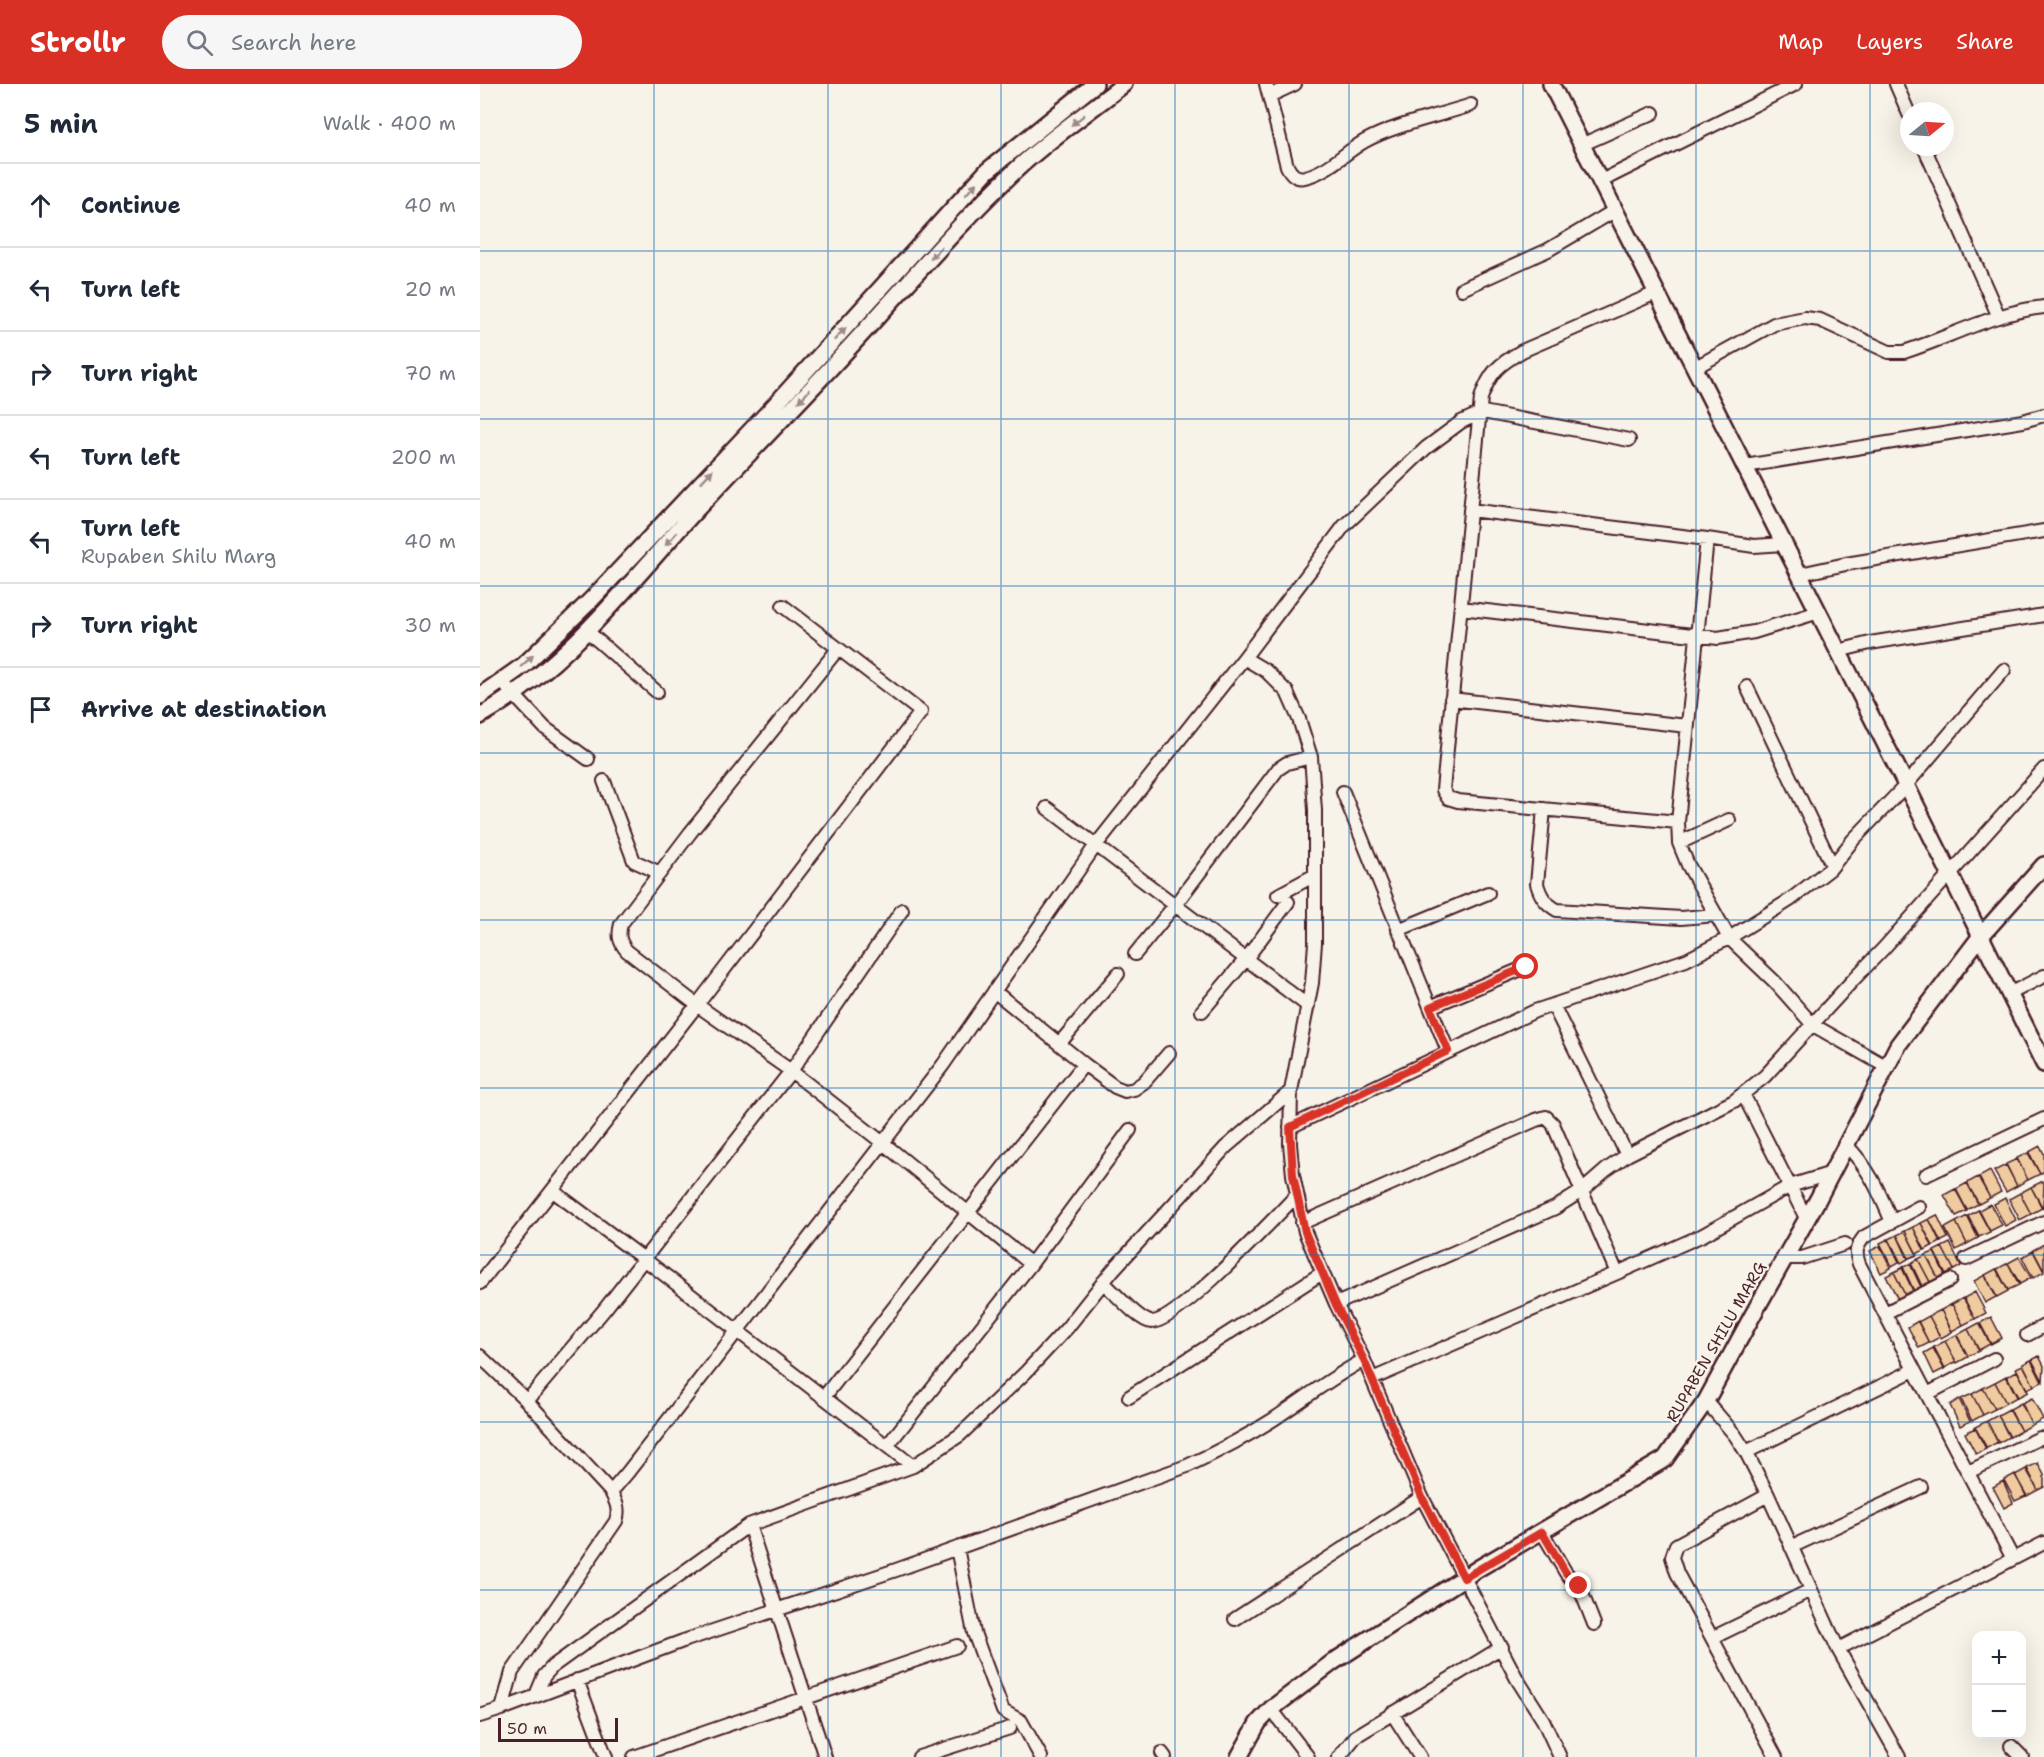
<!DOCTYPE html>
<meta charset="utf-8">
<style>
:root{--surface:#fff;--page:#f6f6f7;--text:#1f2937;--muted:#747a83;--line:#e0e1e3;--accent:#d93025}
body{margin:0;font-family:"Shantell Sans",sans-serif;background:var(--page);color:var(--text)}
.controls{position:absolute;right:18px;bottom:18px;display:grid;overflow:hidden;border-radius:12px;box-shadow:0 6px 24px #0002}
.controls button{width:54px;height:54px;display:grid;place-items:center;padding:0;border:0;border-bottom:2px solid var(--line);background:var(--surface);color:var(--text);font:30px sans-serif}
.compass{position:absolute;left:1420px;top:18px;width:54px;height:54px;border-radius:50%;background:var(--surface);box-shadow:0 6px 24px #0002;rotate:72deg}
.scale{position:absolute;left:18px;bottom:15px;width:120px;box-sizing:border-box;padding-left:6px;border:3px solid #4a1f2b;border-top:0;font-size:16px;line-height:21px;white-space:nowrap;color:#4a1f2b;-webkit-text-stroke:4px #f7f3e8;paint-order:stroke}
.stop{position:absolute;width:18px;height:18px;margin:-14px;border:4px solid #d93025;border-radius:50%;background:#fff}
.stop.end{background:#d93025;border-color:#fff;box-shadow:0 2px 6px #0008}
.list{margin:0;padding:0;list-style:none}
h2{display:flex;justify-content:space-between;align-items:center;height:78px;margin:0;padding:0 24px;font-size:26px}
h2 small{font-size:20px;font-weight:400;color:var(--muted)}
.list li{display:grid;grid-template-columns:39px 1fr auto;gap:18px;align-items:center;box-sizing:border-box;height:84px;padding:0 24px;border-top:2px solid var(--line)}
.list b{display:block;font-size:22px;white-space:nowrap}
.list p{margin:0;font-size:20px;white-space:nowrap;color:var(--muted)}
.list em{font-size:20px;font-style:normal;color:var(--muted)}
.icon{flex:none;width:33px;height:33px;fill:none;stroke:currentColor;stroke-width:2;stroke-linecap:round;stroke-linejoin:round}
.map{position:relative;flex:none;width:1564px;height:1673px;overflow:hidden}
header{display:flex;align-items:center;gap:36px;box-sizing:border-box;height:84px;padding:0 30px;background:var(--accent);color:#fff}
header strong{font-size:28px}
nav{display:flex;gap:33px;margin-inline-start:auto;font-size:21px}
.search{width:420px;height:54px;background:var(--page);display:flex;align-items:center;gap:15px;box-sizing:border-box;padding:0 21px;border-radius:33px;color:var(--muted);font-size:22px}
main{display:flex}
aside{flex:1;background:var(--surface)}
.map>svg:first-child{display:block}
.building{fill:#efcb9f;stroke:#4a1f2b;stroke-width:1.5}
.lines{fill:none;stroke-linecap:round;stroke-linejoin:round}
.minor-casing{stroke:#4a1f2b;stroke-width:16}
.tertiary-casing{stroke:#4a1f2b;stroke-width:20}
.minor{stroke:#f7f3e8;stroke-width:12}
.tertiary{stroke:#f7f3e8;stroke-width:15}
.oneway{fill:#a0898a}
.route{stroke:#d93025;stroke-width:8}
.grid{fill:none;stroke:#1f6fb2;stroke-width:1.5;stroke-opacity:0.55}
.labels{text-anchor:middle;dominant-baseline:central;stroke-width:4.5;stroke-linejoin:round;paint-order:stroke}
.street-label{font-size:16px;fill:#4a1f2b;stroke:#f7f3e8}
</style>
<header>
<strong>Strollr</strong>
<div class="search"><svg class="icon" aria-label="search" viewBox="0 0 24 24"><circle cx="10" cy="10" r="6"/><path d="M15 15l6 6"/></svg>Search here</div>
<nav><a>Map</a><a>Layers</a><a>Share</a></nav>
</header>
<main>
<aside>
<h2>5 min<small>Walk · 400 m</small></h2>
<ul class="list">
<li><svg class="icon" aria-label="ahead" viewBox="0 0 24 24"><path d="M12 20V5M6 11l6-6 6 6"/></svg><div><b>Continue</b></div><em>40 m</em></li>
<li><svg class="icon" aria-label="left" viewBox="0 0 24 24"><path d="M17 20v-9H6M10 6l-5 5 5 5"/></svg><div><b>Turn left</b></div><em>20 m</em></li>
<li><svg class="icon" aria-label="right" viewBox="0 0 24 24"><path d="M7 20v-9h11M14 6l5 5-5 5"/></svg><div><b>Turn right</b></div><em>70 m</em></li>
<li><svg class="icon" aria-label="left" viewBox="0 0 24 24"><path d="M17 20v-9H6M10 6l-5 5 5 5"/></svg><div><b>Turn left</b></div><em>200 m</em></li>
<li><svg class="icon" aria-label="left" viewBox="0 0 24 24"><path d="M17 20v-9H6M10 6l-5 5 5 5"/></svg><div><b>Turn left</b><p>Rupaben Shilu Marg</p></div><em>40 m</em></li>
<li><svg class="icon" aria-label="right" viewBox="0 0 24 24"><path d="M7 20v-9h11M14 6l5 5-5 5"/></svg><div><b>Turn right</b></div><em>30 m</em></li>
<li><svg class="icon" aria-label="arrive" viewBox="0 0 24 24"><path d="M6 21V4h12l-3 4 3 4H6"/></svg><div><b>Arrive at destination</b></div></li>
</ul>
</aside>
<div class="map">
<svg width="1564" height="1673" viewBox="0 0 1564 1673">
<rect width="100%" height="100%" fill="#f7f3e8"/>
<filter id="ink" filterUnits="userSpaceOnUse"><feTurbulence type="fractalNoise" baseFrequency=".0167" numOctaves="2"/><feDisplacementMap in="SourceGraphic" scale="12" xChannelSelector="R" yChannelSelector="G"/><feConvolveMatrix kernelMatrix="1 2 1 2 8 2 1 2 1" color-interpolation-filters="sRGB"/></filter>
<g filter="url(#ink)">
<path class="building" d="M1560,1062L1564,1070V1087L1560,1090L1549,1068Z
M1548,1069L1560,1090L1548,1096L1537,1074Z
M1537,1075L1548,1096L1537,1102L1526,1080Z
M1526,1081L1537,1102L1526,1108L1514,1087Z
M1510,1087L1521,1108L1510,1114L1499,1093Z
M1498,1093L1510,1114L1499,1120L1487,1099Z
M1563,1097L1564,1099L1563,1124L1551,1103Z
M1487,1099L1498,1120L1487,1126L1476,1105Z
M1551,1103L1562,1124L1551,1130L1540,1109Z
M1475,1105L1487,1127L1476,1132L1464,1111Z
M1540,1109L1551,1130L1540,1136L1529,1115Z
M1525,1114L1536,1136L1525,1142L1514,1120Z
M1510,1120L1522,1141L1510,1147L1499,1126Z
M1498,1126L1510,1148L1499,1153L1488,1132Z
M1457,1131L1468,1154L1460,1158L1449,1135Z
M1487,1132L1498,1154L1487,1160L1476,1138Z
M1449,1135L1461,1158L1453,1162L1441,1139Z
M1476,1138L1487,1160L1476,1166L1465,1144Z
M1441,1139L1452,1162L1445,1166L1433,1143Z
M1433,1143L1444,1166L1437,1170L1425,1147Z
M1425,1147L1437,1171L1429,1174L1417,1151Z
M1417,1151L1428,1175L1421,1179L1409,1155Z
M1408,1155L1419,1178L1412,1182L1400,1159Z
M1470,1159L1481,1182L1474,1186L1462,1163Z
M1564,1160V1187L1553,1166Z
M1400,1162L1411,1184L1401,1189L1390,1167Z
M1462,1163L1474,1186L1466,1190L1454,1167Z
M1553,1167L1564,1188L1553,1194L1542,1173Z
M1454,1168L1465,1191L1458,1194L1446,1171Z
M1446,1171L1458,1194L1450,1198L1438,1175Z
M1539,1173L1551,1194L1540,1200L1528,1179Z
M1438,1175L1450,1198L1442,1202L1431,1179Z
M1528,1179L1539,1201L1528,1206L1517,1185Z
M1430,1180L1441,1203L1434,1207L1423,1183Z
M1422,1184L1433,1207L1425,1211L1414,1188Z
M1516,1185L1528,1207L1517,1213L1505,1191Z
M1414,1188L1425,1211L1418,1215L1406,1192Z
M1505,1191L1516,1213L1505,1219L1494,1197Z
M1495,1208L1506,1229L1495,1235L1484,1214Z
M1483,1214L1495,1235L1483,1241L1472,1220Z
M1472,1220L1483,1241L1472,1247L1461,1226Z
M1461,1226L1472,1248L1461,1254L1449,1232Z
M1449,1232L1460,1253L1449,1259L1438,1238Z
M1511,1233L1522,1254L1511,1260L1500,1239Z
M1438,1237L1449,1259L1439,1264L1428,1243Z
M1499,1239L1510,1260L1499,1266L1488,1245Z
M1488,1245L1499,1267L1488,1272L1477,1251Z
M1476,1251L1488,1273L1477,1279L1465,1257Z
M1465,1257L1476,1278L1465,1284L1454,1263Z
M1453,1264L1464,1285L1454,1290L1444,1269Z
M1559,1272L1564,1282L1563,1297L1552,1276Z
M1551,1276L1562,1298L1554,1302L1543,1280Z
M1543,1281L1554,1302L1547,1305L1536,1284Z
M1537,1287L1548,1308L1538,1313L1527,1292Z
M1526,1292L1537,1313L1526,1319L1515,1298Z
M1515,1298L1526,1319L1515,1325L1503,1304Z
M1503,1304L1515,1325L1503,1331L1492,1310Z
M1492,1310L1503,1331L1492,1337L1481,1315Z
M1552,1314L1563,1335L1552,1341L1542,1319Z
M1479,1315L1490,1337L1480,1342L1470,1321Z
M1541,1319L1552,1341L1541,1347L1530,1325Z
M1529,1325L1541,1347L1530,1353L1518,1331Z
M1518,1331L1529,1353L1518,1359L1507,1337Z
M1507,1337L1518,1358L1507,1364L1495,1343Z
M1495,1344L1506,1365L1496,1370L1485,1349Z
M1558,1379L1564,1391V1403L1558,1406L1547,1384Z
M1546,1385L1558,1406L1547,1412L1535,1391Z
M1535,1390L1546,1412L1535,1417L1524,1396Z
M1523,1397L1533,1419L1524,1424L1513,1403Z"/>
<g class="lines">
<defs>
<path id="minor" d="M786,0L807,82C811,90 816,95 825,93C848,88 865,68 885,57C914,41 958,32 991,21
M1416,0L1429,30
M789,12L815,0
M1101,61L1173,29
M1444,63L1519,233
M1119,98L1316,0
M982,205L1068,166L1134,127
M1176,209L1042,267C1018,281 1010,288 1001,314L963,706L968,714L978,717L1198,738
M1214,284L1294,240L1325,234L1340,236L1409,268H1424C1470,253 1515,228 1564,223
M1265,382L1543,337L1564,331
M990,426L1227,455L1274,462L1304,460
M1227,455L1198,738L1199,759L1208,781L1249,854L1295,898L1333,941L1407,983
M1320,490L1366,480L1564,447
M303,522L441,628L217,921L147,867C139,858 138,851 141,840L210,749L358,565
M981,524L1238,554L1274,548L1339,528
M107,547L177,608
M1358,567L1390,559L1564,531
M764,574L786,587L807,608L819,635L831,673L835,726V859L832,899L811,1007L810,1060L813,1091L825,1148L856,1220L884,1276L942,1413L1037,1595L1063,1636L1080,1673
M22,598L65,644L108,675
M1267,603L1352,781
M971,615L1207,642
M124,697L154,777L180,789
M863,708L968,967
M567,724L828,922
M1064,725L1057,800C1061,813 1065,819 1077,826L1201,834L1236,831
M1199,759L1249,736
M798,811L835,791
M918,846L1008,809
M655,870L695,821L798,685L807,679L831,673
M514,907L604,980L635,1003L645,1007L654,1005L664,998L689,969
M1529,910L1564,892
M1073,921L1147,1071
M950,923L1046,883
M722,927L766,875L808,818
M579,960L638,890
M1263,1010L1327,1136
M810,1043L1055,927L1206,876L1249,854L1310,816L1350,785L1373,756L1426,701L1524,586
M1366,1061C1390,1085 1399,1108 1412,1138
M1446,1091L1564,1035
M73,1107L164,1175L311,987L422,826
M1439,1123L1384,1153C1376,1163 1375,1168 1379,1180L1533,1475
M822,1139L1056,1036L1066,1033L1073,1040L1137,1189L892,1295
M1304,1174H1322L1365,1160
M1486,1175L1564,1138
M1137,1189L1223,1151L1310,1102L1352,1089
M623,1198C633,1207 660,1238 672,1238C699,1237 794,1134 817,1111
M0,1199L217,921L311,987L403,1059L551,1180
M856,1220L1075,1124L1102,1107L1126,1086L1147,1071L1254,1017L1285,992L1374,895L1403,865L1564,685
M1405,1229L1470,1196
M1547,1251L1564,1242
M0,1272L47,1317L131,1408C136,1418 140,1425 136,1437L32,1588L22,1625L0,1632
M1447,1310L1514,1275
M344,1313L604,980
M649,1313L842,1189
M47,1317L124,1226L164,1175L433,1382
M1226,1317L1255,1351L1266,1368L1288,1411L1358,1565L1419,1673
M407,1362L551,1180L650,1046
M1266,1368L1434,1286
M1488,1388L1560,1354
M131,1408L148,1388L463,981L616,761L764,574L864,442L946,364L981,338L1003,328L1149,356
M1288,1411L1196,1461L1192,1473L1197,1489L1296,1673
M269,1441L345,1673
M1062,1448L1086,1489L1099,1502L1114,1540
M1311,1463L1441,1403
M477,1464L494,1549L523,1627L541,1637L561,1673
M755,1535L942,1413
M1232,1554L1331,1506
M1358,1565L1564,1459
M97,1596L126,1673
M56,1611L64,1592L73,1582L269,1441L433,1382L480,1351L546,1288L587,1244L633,1186L746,1063L811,1007
M22,1625L203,1557L416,1486L707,1382C737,1368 766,1353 794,1335C824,1315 852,1293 884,1276
M791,1625L828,1673
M912,1629L940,1673
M1531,1662L1542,1673
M682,1669L685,1673
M154,1673L477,1562
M439,1673L530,1644
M859,1673L876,1652L1022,1563"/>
<path id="tertiary" d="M1071,0L1426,701L1564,980
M0,612L44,581L110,517L295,321L507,87L615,0
M0,632C88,582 149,499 216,426C262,376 311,327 357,277C417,213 473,145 537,85C570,54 609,28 644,0
M759,1673L778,1639L791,1625L853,1578L999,1484L1185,1375L1226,1317L1276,1225L1338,1115L1418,961L1500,853L1564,781"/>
</defs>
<use href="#minor" class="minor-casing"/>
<use href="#tertiary" class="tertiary-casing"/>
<use href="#minor" class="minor"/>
<use href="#tertiary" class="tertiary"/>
</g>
<defs><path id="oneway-solid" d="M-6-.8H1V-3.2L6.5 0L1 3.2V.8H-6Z" transform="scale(1.5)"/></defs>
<g class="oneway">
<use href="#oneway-solid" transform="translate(598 36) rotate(142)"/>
<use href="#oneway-solid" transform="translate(491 105) rotate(-48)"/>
<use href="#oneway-solid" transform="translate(456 169) rotate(132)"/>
<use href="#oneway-solid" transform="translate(360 250) rotate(-47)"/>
<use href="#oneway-solid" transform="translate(324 312) rotate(134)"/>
<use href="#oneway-solid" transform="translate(227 392) rotate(-47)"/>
<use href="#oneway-solid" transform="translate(191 455) rotate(131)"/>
<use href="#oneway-solid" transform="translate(47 577) rotate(-42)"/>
</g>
</g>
<g class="lines" filter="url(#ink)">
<path class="route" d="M1046,883L950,923L968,967L810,1043L813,1091L825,1148L856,1221L884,1276L942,1413L984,1494L1062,1448L1086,1489L1099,1502"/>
</g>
<path class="grid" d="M174,0V1673M348,0V1673M521,0V1673M695,0V1673M869,0V1673M1043,0V1673M1216,0V1673M1390,0V1673M0,167H1564M0,335H1564M0,502H1564M0,669H1564M0,836H1564M0,1004H1564M0,1171H1564M0,1338H1564M0,1506H1564"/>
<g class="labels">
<g class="street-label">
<text transform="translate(1236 1258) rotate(-60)">RUPABEN SHILU MARG</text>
</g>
</g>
</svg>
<div class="controls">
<button>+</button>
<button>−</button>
</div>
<svg class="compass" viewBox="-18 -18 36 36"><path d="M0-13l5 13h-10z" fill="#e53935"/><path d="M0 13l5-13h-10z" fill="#747a83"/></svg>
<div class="scale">50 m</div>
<div class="stop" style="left:1046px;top:883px"></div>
<div class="stop end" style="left:1099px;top:1502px"></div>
</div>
</main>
